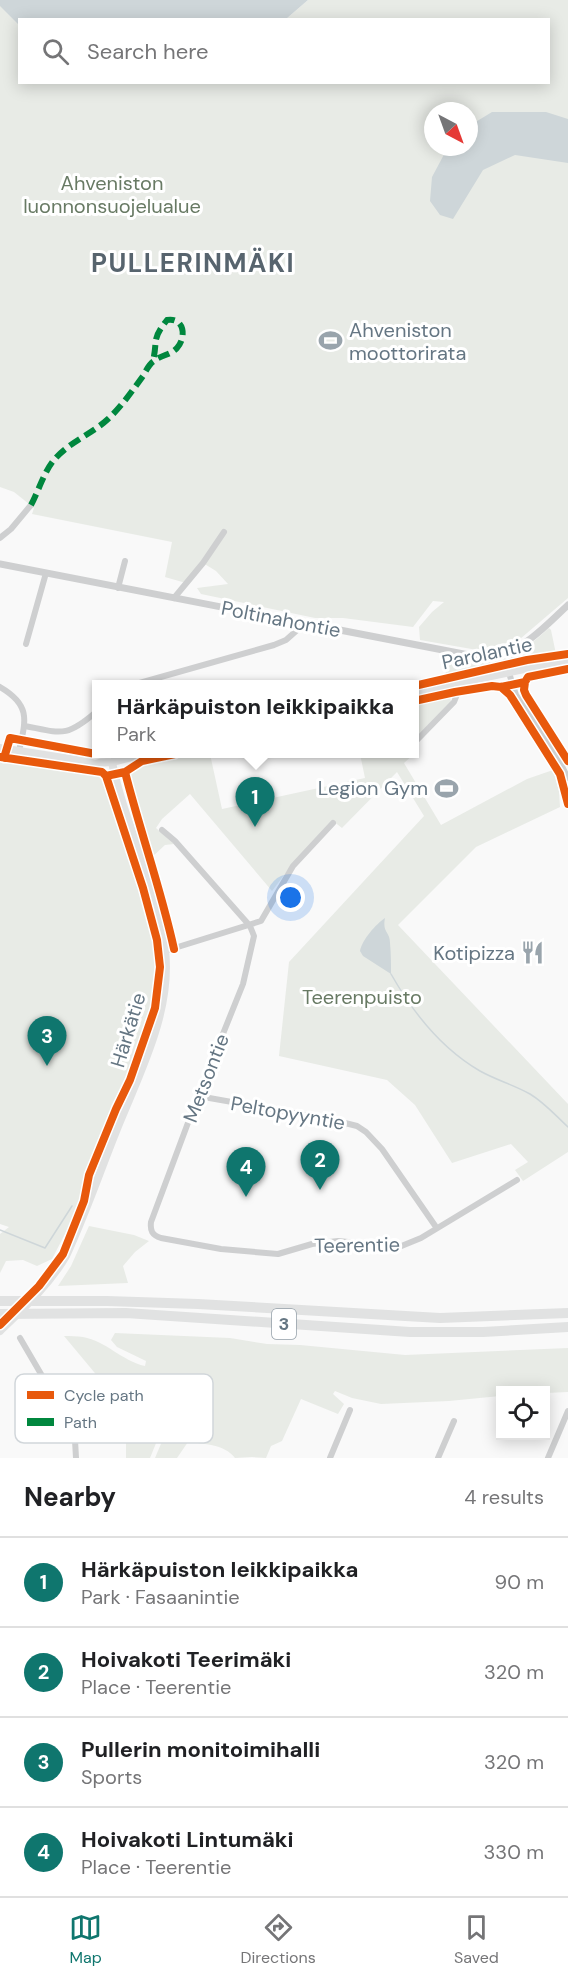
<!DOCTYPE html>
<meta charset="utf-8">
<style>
:root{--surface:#fff;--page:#f6f6f6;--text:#202124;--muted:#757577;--line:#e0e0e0;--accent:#0f766e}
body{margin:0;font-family:"DM Sans",sans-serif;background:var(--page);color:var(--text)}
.controls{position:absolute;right:18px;bottom:18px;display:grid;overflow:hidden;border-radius:0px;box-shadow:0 3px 15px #0003}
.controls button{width:54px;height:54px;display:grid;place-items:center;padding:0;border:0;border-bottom:2px solid var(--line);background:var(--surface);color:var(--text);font:30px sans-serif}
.compass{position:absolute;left:424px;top:102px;width:54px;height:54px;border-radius:50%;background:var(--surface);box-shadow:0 3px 15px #0003;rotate:139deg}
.you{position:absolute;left:291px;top:898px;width:21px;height:21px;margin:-15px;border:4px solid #fff;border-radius:50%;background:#1a73e8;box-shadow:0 0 0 9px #1a73e833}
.badge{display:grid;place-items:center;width:39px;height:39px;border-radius:50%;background:var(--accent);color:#fff;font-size:20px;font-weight:700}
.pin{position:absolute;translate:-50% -50px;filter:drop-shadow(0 2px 3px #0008)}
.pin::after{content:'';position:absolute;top:32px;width:21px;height:18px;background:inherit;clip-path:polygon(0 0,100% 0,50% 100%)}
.popup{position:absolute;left:92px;top:680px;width:327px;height:78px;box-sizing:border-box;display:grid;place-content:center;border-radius:0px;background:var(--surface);filter:drop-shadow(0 2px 4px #0005);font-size:20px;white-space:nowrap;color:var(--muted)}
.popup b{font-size:22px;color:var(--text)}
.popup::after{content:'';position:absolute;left:50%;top:100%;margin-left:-12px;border:12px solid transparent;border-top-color:var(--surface)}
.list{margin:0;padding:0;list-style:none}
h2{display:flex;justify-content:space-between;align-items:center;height:78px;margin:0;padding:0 24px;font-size:26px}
h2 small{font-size:20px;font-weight:400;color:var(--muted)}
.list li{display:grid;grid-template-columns:39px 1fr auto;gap:18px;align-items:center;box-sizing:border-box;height:90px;padding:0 24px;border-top:2px solid var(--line)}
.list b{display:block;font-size:22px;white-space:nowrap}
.list p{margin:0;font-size:20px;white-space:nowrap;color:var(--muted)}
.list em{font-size:20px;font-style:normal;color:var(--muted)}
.icon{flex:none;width:33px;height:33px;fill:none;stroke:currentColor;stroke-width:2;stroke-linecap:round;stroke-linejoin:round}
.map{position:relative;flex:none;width:568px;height:1458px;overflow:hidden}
.search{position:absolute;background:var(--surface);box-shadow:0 3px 15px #0003;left:18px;right:18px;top:18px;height:66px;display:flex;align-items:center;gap:15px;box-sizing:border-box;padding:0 21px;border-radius:0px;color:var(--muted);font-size:22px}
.sheet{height:438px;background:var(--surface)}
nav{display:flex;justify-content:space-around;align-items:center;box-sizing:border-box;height:84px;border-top:2px solid var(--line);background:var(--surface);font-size:16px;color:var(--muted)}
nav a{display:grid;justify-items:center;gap:3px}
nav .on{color:var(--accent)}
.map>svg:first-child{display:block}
.green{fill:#e8ebe6;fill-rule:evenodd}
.water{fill:#ced6d9}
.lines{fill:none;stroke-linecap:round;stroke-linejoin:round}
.stream{stroke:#ced6d9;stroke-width:1.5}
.minor{stroke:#cecfd0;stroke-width:6}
.tertiary{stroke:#cecfd0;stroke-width:7}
.secondary{stroke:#e1e2e2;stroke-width:8}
.motorway{stroke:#e1e2e2;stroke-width:10}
.quiet{stroke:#00873e;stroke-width:6;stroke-dasharray:12 6;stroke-linecap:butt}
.cycleway-casing{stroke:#fff;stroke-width:11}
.cycleway{stroke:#e8590c;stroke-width:8}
.labels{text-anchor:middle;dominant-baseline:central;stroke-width:6;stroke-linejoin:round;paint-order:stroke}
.shield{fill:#fff;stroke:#939fa8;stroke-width:1.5}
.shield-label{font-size:18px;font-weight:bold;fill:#657683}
.park-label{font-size:20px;fill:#687a64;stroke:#fff}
.poi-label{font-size:20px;fill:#657683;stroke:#fff;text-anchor:end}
.street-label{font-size:20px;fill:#657683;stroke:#fff}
.district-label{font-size:26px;font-weight:bold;letter-spacing:1.5px;fill:#57646e;stroke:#fff}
.key{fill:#fff;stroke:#d1d6da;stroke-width:1.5}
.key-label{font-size:16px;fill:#657683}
</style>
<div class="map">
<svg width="568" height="1458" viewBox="0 0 568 1458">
<rect width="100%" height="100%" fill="#f9f9f9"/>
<path class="green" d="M0,0L20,20V82H548V20L286,19L308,0H568V598L513,645L483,651L420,640L419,627L432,612L444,602L433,601L413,627L343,618H315L201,594L197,588L228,584L216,571L203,563L186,583L165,577L172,542L32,514L34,508L14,492L0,487ZM433,111H469V147H433Z
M549,628L551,630L556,654L528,657L452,676L446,673L443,662L444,660L464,663L465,662C510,662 516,657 549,628Z
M449,694L451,701L450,704L414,739V701Z
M180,754H210L222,809L365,778L360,754H414L404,763L441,825L527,779L553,770L559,791L560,807L476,847L398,925L568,1104V1152L523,1181L515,1170L528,1162L511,1144L452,1163L415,1105L387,1080L279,1056L289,962L424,816L397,772L342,828L333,821L297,858L272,891L190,794L162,819L156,828L174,844L165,845L151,858L129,782C129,779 129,775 130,773C135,764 170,757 180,754Z
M0,757L102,772L106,776L152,917L160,954V967L155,1008L146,1036L130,1080L105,1135H100L84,1176L83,1196L67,1230L52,1259L37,1266L23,1260L6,1261L0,1273V1234L9,1227L0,1224Z
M89,1226L134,1235L149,1241L135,1252L123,1266L128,1283L58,1286L71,1266Z
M115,1333L230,1338L267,1344L300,1345L405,1355L568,1348V1392L546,1393V1390H500V1396L449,1401L381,1404L352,1398L335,1391L333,1394L344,1404L338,1414L301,1399L282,1441L271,1446L266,1458L252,1457L235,1458C225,1444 203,1444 188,1442L177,1458H155L181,1396L176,1394L150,1458H126V1435L119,1402L64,1336C70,1336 77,1336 83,1337C106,1341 122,1361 145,1366L146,1361L117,1347L111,1340Z"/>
<path class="water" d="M0,0H308L286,19L20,20L19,25L0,6Z
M492,112H546L568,119V163L515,155L483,170L453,219L440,215L430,201L432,177L448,147H469V126Z
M385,918C382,933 390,931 390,943C391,953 391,964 391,974L363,956L360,951C362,940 376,924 385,918Z"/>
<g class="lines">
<path class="stream" d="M391,974C412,1011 442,1049 480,1071C496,1080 514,1085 530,1094C545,1103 556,1116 568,1127
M0,1230L45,1248L72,1206"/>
<path class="minor" d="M0,538L11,529L31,505
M118,588L125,561
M174,598L203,563L224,532
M26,644L46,573
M509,673L516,695L555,753L568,778
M136,684L274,645L286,640L304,624
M0,687C31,705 26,720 19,751
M25,726C61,733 66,738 96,712
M417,740L454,702L456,697L453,684
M162,830L175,841L250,926L254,936L243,984L198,1096L151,1222C150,1231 152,1235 161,1238L221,1249L278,1254L312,1244L338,1241L399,1247L421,1238L517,1180
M165,951L261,921L293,866L333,823
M198,1096L333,1120L357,1126L366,1132L382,1149L436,1227
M20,1338L69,1422L75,1440L76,1458
M330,1458L350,1410
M438,1458L454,1421
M548,1458L568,1411"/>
<path class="tertiary" d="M0,564L479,657C519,657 541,630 568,605"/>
<path class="secondary" d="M414,692L568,660
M0,748L95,763L112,762L144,754
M0,1331C24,1308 49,1285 66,1256C86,1213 101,1168 119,1124C141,1070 172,1010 165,950C158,885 124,825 112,762"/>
<path class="motorway" d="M0,1301H107L198,1304L440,1318L568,1313
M0,1314L126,1313L410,1332H483L568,1327"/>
<path class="quiet" d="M31,505C38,492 45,470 54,460C69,442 92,434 108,419C122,406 132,391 143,376C146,371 149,364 154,361C161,355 171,355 177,348C187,337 184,317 167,320C151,340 158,340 153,361"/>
<defs>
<path id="cycleway" d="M525,682L524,690L526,695L568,761
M414,686L527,660L568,654
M501,687L510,695L560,774L568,804
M414,701L455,692L492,686L501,687L525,682L528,677L568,669
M0,757L102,772L106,776L125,772L142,761L175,754
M4,758L10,738L96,754
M125,772C140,831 161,889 174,949
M0,1325L39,1286L63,1254L84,1201L89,1175L116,1109L130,1080L155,1008L160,967L157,940L143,888L106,776"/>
</defs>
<use href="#cycleway" class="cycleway-casing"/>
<use href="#cycleway" class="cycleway"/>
</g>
<defs>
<symbol id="stadium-bare" viewBox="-9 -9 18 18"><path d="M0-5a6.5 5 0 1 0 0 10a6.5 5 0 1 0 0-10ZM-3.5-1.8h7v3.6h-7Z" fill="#99a4ac" stroke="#fff" stroke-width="2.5" paint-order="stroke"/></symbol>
<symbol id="restaurant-bare" viewBox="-9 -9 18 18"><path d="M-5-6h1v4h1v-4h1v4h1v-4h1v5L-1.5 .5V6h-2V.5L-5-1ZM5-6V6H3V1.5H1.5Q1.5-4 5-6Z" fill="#99a4ac" stroke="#fff" stroke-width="2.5" paint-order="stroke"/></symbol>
</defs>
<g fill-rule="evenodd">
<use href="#stadium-bare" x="314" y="324" width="33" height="33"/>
<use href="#stadium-bare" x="430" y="772" width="33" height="33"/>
<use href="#restaurant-bare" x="516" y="936" width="33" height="33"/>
</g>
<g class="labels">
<rect class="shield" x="272" y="1309" width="24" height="30" rx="4.5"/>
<g class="shield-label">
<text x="284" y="1324">3</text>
</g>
<g class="park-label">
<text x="112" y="183">Ahveniston<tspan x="112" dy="23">luonnonsuojelualue</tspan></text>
<text x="362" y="997">Teerenpuisto</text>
</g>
<g class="poi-label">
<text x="349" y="330" text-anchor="start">Ahveniston<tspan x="349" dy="23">moottorirata</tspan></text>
<text x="428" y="788">Legion Gym</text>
<text x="515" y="953">Kotipizza</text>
</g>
<g class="street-label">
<text transform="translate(281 619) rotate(11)">Poltinahontie</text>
<text transform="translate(487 653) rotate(-12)">Parolantie</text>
<text transform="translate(128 1030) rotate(-73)">Härkätie</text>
<text transform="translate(206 1078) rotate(-69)">Metsontie</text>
<text transform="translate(288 1113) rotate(10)">Peltopyyntie</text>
<text transform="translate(357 1245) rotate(-1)">Teerentie</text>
</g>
<g class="district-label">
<text x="193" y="263">PULLERINMÄKI</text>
</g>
</g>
<rect x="15" y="1374" width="198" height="69" rx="9" class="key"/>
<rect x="27" y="1391" width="27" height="8" fill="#e8590c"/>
<rect x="27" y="1418" width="27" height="8" fill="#00873e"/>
<g class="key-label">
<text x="64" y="1401">Cycle path</text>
<text x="64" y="1428">Path</text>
</g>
</svg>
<div class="controls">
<button><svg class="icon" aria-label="locate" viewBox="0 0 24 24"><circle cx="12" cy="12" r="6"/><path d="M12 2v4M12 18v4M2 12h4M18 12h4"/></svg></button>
</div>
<svg class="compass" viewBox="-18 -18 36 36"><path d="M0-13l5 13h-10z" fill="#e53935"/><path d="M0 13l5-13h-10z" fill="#757577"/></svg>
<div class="you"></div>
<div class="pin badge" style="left:255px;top:827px">1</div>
<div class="popup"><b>Härkäpuiston leikkipaikka</b>Park</div>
<div class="pin badge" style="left:320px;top:1190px">2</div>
<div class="pin badge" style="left:47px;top:1066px">3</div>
<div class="pin badge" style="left:246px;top:1197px">4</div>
<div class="search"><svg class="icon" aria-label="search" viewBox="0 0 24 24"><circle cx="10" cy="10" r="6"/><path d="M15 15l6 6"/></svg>Search here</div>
</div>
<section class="sheet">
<h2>Nearby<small>4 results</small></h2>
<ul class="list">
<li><span class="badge">1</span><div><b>Härkäpuiston leikkipaikka</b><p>Park · Fasaanintie</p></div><em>90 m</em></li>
<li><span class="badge">2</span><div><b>Hoivakoti Teerimäki</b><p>Place · Teerentie</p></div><em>320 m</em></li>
<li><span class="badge">3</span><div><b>Pullerin monitoimihalli</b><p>Sports</p></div><em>320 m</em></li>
<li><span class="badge">4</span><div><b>Hoivakoti Lintumäki</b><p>Place · Teerentie</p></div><em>330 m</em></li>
</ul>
</section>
<nav>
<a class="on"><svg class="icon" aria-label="map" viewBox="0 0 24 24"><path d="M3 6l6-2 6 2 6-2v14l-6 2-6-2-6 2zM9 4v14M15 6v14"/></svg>Map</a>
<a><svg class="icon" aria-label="directions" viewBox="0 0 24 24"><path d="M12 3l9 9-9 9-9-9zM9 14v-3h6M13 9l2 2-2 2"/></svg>Directions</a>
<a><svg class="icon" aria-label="saved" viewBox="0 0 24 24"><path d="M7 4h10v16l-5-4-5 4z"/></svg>Saved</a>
</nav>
